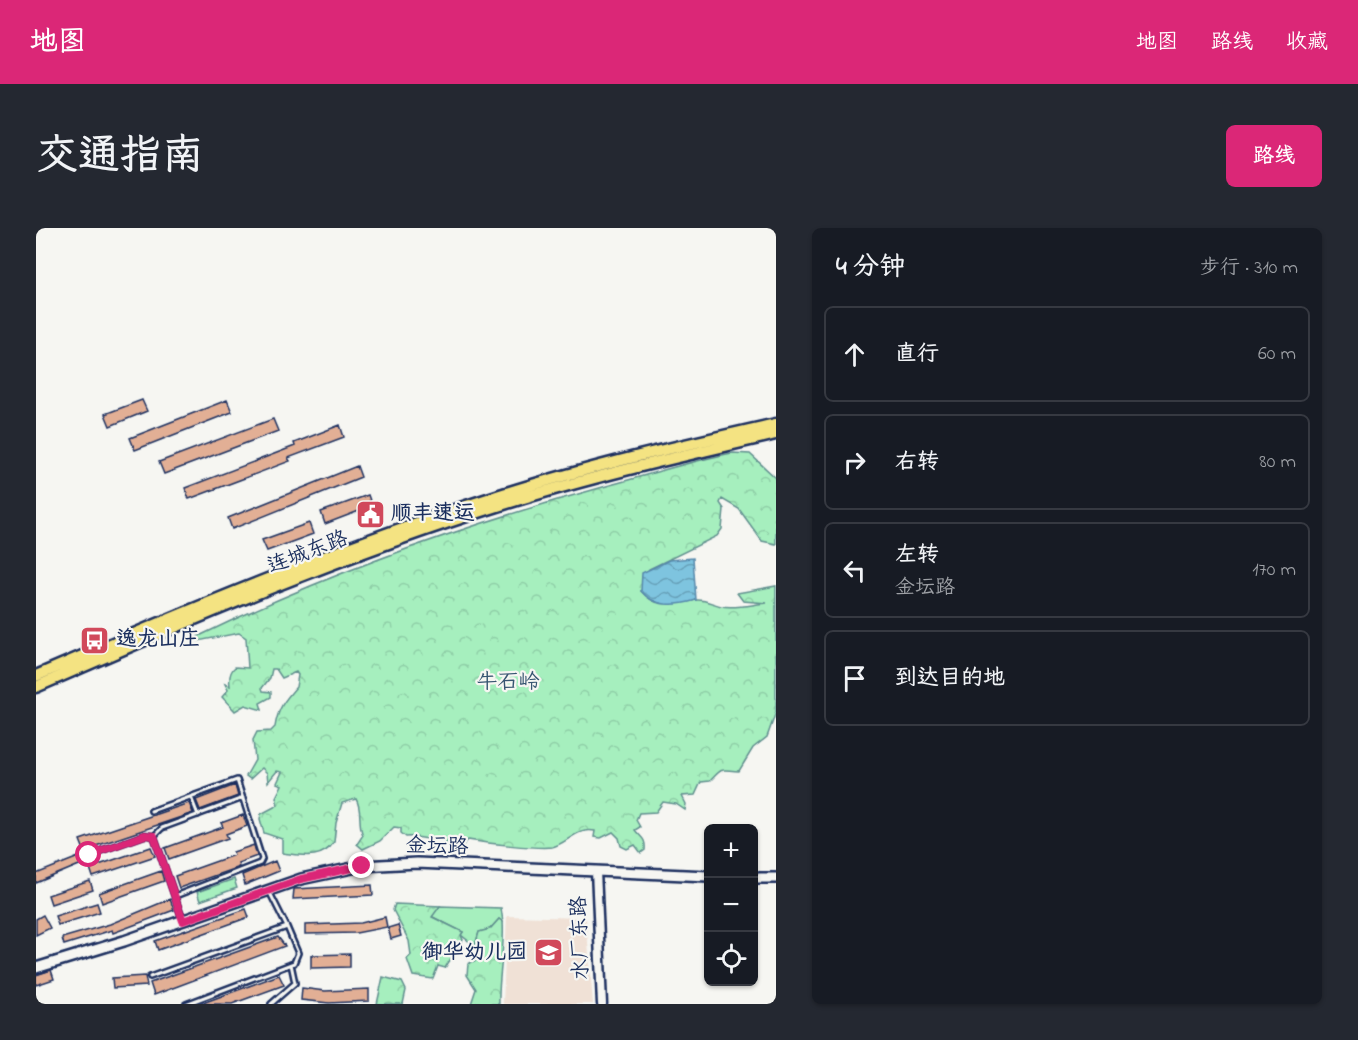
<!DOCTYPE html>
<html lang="zh">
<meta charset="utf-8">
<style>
:root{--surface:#171b24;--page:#242831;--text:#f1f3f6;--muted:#9ea1a6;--line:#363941;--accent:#db2777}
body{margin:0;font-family:"Indie Flower","LXGW WenKai TC",sans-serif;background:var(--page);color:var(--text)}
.controls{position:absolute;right:18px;bottom:18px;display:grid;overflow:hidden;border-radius:9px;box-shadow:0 2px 4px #0004}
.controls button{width:54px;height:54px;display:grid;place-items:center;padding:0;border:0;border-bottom:2px solid var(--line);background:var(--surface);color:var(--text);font:30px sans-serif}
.stop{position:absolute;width:18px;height:18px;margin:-14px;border:4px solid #db2777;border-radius:50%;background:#fff}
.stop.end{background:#db2777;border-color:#fff;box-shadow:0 2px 6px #0008}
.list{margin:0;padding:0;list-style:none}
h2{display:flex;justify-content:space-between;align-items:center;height:78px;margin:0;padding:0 24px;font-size:26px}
h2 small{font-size:20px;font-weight:400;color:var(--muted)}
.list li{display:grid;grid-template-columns:39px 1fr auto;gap:18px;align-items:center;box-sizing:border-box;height:96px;margin:0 12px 12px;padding:0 12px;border:2px solid var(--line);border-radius:9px}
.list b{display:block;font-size:22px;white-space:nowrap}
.list p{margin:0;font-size:20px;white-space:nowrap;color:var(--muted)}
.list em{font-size:20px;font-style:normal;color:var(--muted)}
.icon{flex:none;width:33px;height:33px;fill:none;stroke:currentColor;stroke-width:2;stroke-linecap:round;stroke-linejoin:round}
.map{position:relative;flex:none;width:740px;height:776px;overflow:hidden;border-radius:9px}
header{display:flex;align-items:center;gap:36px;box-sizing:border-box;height:84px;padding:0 30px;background:var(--accent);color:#fff}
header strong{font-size:28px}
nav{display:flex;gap:33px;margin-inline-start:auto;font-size:21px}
.intro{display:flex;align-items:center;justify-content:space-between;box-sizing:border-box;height:144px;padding:0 36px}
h1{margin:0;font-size:42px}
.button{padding:15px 27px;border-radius:9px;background:var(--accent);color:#fff;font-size:21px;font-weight:700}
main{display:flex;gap:36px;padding:0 36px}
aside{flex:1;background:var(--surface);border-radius:9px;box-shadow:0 2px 4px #0004}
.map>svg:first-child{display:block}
.built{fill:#f0e1d6}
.grass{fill:#a6efbe;stroke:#608f8e;stroke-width:1.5}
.forest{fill:url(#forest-crowns);stroke:#608f8e;stroke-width:1.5}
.water{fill:url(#water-waves);stroke:#5688ab;stroke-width:1.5}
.building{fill:#e2af95;stroke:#1b2f5e;stroke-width:1.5}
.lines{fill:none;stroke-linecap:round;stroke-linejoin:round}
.service-casing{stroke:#1b2f5e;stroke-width:8}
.tertiary-casing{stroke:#1b2f5e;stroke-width:13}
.secondary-casing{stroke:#1b2f5e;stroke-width:14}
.primary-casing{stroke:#1b2f5e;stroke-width:15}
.service{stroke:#f6f6f2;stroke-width:3}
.tertiary{stroke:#f6f6f2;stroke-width:8}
.secondary{stroke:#f6f6f2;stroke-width:9}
.primary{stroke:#f4e382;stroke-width:10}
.route{stroke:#db2777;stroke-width:8}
.labels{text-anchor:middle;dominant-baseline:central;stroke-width:4.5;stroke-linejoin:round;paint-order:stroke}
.poi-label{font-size:21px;font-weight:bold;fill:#1b2f5e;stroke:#f6f6f2;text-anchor:start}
.street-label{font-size:21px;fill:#1b2f5e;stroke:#f6f6f2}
.park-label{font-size:21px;fill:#375571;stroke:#f6f6f2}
</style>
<header>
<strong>地图</strong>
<nav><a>地图</a><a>路线</a><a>收藏</a></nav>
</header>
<div class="intro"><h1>交通指南</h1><a class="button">路线</a></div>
<main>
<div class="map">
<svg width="740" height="776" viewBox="0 0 740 776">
<defs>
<pattern id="forest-crowns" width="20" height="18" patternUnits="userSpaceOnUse" patternTransform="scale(1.5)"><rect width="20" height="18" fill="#a6efbe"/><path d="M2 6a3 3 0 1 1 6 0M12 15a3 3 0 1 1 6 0" fill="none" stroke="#8ecda6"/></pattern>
<pattern id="water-waves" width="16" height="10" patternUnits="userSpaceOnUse" patternTransform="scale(1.5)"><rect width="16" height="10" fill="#7ec4df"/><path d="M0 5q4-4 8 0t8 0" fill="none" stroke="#66a0b8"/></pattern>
</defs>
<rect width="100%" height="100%" fill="#f6f6f2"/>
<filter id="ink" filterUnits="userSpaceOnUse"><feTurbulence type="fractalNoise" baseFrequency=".0167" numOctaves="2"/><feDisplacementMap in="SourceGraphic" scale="12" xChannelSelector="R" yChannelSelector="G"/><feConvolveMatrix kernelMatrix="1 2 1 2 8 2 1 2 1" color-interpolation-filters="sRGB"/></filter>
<g filter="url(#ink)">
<path class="built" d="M471,688L550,690L557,776H467Z"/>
<path class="grass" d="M198,651L201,660L164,673L161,664Z
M404,678L465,680L467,694L463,691L454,701L443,704L439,718L425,707L427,704L395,688Z"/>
<path class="forest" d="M696,225L714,226L740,250V316L726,313L703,281L686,271L684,275L688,281L686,301L681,308L613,341L605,363C624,385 640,372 662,372C670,372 677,376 685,378C699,381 718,376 731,375L707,373L701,365L740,358V484L731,509L717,520L703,543C682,542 688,539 674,553L665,554L659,567L646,568L650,576L649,582L640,576L627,574L620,584L603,585L600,592L604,599L599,602C605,610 610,610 609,622L605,625L599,617L591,621L585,618L583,610L577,604L565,610L558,609L559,603C541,599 531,616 516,619C501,621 448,615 432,612L427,617C407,618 389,607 370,609L365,605V600L358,599L344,613L327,621L321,616L327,607C321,595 327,583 320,571L306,575L300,595L298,614C286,633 265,627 246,625V611L228,605L224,591L225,586L242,577L240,569L246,557L241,555L246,544L241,543L232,554L231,545L226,540L214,551L210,548L219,532L217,512L221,504L235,503L239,499C242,480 248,473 260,459L262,447L260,444L246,450L240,441H236L234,450L226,460L227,463L235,464V469L224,475L226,482L209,477L199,483L186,469L192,462L189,456L194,458C193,451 193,444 199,439L212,440L210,410L203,405L162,413L161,409C294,344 432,296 574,257C615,246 655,233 696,225Z
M359,676L404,678L396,689L427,704L425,707L427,712L409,740L402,738L397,751L377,748L371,731L375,727L373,713L357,682Z
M463,691L467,694C469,722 462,748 463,776H435L440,761L431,747L432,736L440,732L443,724L439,718L443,704L454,701Z
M347,749L366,754L370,762L367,776H341Z"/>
<path class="water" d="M657,330L660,372C640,378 619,380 605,363L606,345L633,332Z"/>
<path class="building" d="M106,172L111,183L74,198L69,186Z
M191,172L196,184L99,222L94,210Z
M237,191L242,203L128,246L123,234Z
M304,197L308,209L252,230L254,233L153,271L149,260L259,218L258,215Z
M321,238L325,249L196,301L192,290Z
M332,267L336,278L289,296L285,284Z
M273,295L277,306L231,323L226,312Z
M199,557L202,568L164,582L160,572Z
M153,575L157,585L48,622L44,612Z
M207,587L211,598L190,606L192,610L133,631L129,620L187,599L185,595Z
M218,617L221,628L202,635L203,639L143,660L139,648L198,627L197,624Z
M115,619L119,628L57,649L54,640Z
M45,628L48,635L0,655V646Z
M239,633L243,643L209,657L206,647Z
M125,643L128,653L66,675L63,665Z
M54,653L57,662L15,676L12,667Z
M336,657L337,667L257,671L258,661Z
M134,671L138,682L77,705L76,702L28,717L26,710L74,696Z
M61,675L64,684L22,697L19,688Z
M210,681L213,689L122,722L119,713Z
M7,687L14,700L0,707V691Z
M349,689L351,699L320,705L269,706V697L325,695Z
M362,697L365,708L355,711L352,700Z
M242,709L249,718L118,767L114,755Z
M314,726V739L275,740V727Z
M15,742L18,751L0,757V747Z
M243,747L248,757L196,776H164Z
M109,748L111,758L77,760L76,750Z
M266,760L289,763L333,761V773L293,775L265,772Z"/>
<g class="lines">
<defs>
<path id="service" d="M155,569L162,587
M115,583L201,552L226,631L224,635L139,668
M118,608L126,600L207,570
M53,627L109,607L118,608L146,690
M233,663L251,699
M114,749L251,699L262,725L258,735L150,776
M235,776L259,755L255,736"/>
<path id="tertiary" d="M560,643L566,776"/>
<path id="secondary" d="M718,650H740
M0,740L88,713L265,651L326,638L381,635L672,648"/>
<path id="primary" d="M0,448C152,382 305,318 464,267C554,238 647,217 740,196
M0,459C153,392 308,326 468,276C557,248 649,227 740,206"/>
</defs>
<use href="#service" class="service-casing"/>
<use href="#tertiary" class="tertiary-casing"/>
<use href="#secondary" class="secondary-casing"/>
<use href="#primary" class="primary-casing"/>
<use href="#service" class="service"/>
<use href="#tertiary" class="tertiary"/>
<use href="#secondary" class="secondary"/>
<use href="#primary" class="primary"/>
</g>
</g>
<g class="lines" filter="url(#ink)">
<path class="route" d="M53,627L109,607L118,608L147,693L265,651L326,638"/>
</g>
<defs>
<symbol id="civic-square" viewBox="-11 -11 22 22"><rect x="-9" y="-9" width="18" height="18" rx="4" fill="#d1495b" stroke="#f6f6f2"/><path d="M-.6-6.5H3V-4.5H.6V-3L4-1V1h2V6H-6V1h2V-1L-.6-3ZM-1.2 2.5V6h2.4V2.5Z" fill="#fff"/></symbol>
<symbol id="bus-square" viewBox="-11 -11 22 22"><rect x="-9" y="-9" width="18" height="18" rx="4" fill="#d1495b" stroke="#f6f6f2"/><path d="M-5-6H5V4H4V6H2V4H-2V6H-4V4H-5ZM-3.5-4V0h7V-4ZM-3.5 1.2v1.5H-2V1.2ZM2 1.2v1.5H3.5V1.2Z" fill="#fff"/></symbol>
<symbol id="school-square" viewBox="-11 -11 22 22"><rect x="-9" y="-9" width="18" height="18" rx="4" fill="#d1495b" stroke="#f6f6f2"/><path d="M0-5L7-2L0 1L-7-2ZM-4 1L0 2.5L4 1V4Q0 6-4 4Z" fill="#fff"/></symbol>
</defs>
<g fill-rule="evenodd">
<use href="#civic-square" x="318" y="270" width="33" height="33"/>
<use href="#bus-square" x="42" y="396" width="33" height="33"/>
<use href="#school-square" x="496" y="708" width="33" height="33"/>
</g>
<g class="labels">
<g class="poi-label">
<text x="355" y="286">顺丰速运</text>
<text x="80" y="412">逸龙山庄</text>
<text x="491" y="725" text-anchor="end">御华幼儿园</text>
</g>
<g class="street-label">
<text transform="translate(272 325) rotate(-21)">连城东路</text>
<text transform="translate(401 619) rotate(2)">金坛路</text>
<text transform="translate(545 710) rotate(-92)">水厂东路</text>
</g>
<g class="park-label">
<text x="472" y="455">牛石岭</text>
</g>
</g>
</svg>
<div class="controls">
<button>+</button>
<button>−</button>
<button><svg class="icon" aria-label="locate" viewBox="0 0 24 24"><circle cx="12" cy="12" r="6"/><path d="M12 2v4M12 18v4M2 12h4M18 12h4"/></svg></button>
</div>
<div class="stop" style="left:53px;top:627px"></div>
<div class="stop end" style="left:326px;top:638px"></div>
</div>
<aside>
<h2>4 分钟<small>步行 · 310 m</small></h2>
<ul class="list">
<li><svg class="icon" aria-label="ahead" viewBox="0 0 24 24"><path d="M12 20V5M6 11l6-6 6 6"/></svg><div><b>直行</b></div><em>60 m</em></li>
<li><svg class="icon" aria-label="right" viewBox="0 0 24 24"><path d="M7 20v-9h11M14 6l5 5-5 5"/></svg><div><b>右转</b></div><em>80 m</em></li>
<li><svg class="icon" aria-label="left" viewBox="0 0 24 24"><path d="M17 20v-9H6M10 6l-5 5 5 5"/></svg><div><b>左转</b><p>金坛路</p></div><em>170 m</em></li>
<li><svg class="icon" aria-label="arrive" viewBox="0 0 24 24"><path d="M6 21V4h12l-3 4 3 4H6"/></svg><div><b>到达目的地</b></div></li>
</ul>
</aside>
</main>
